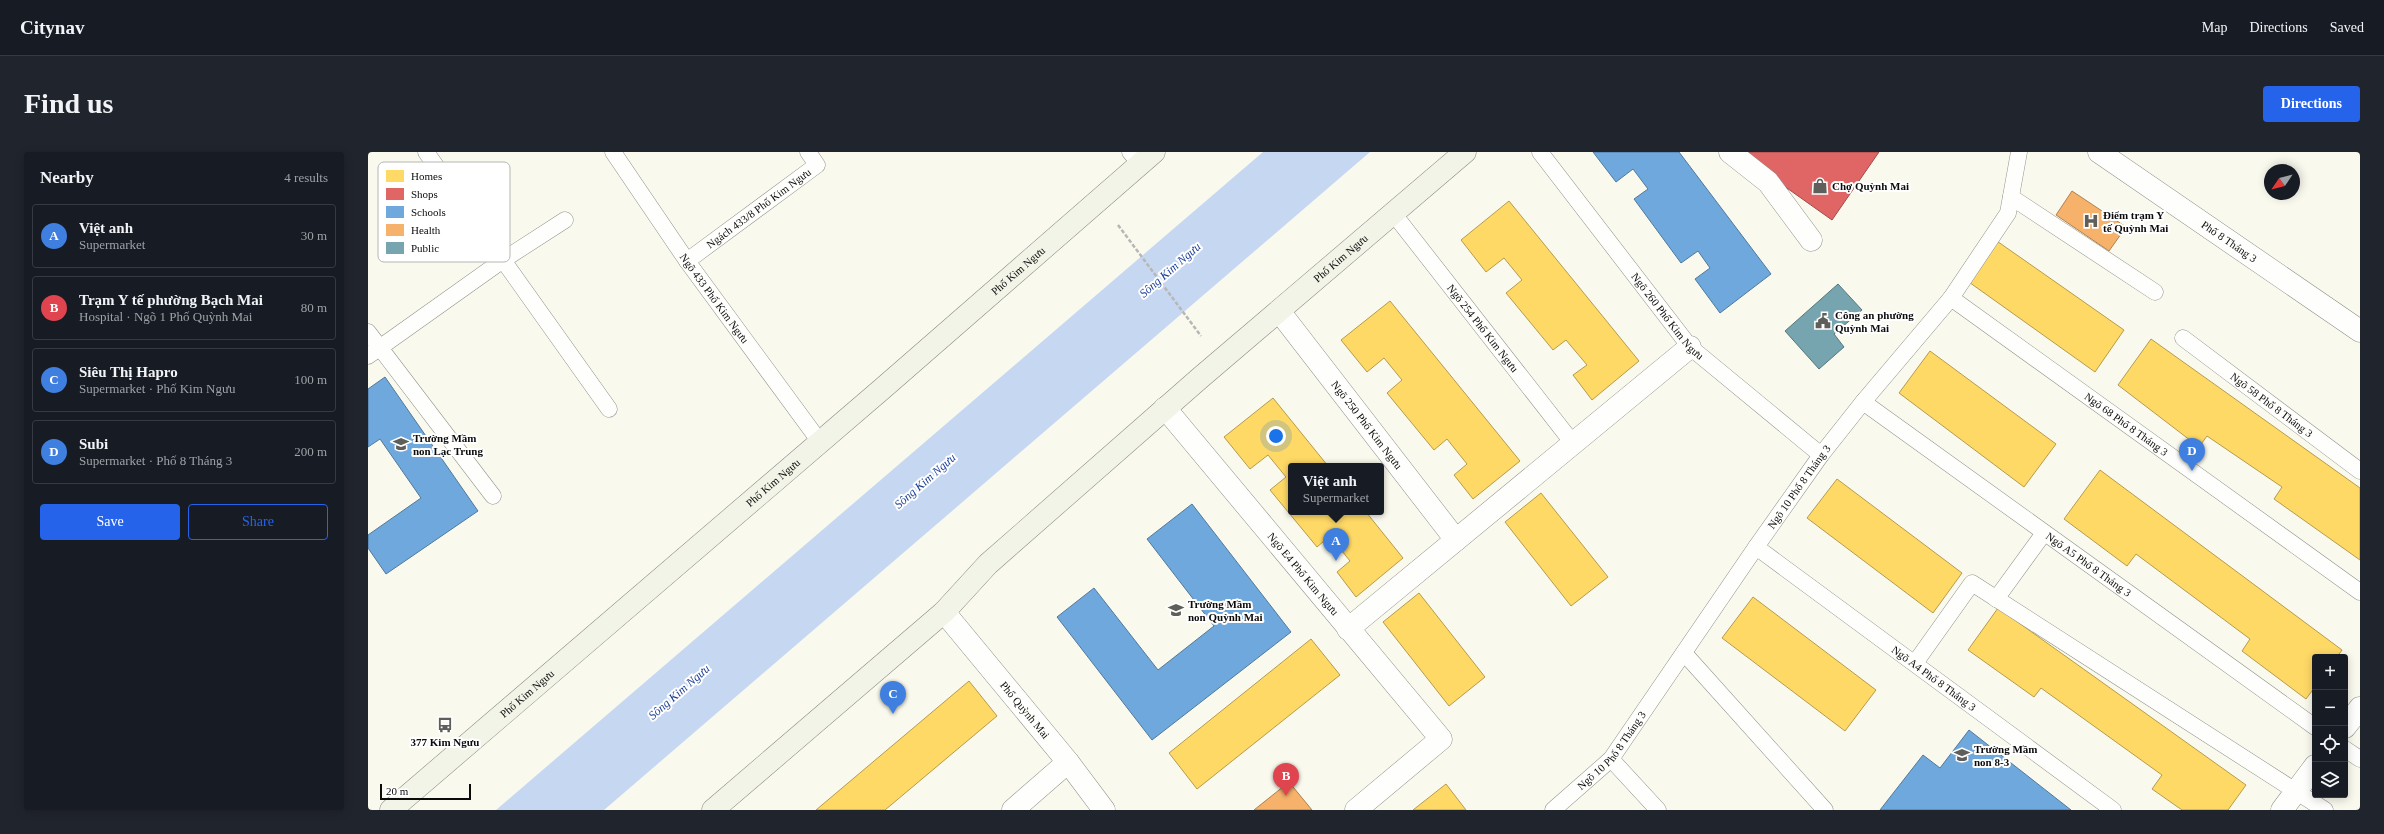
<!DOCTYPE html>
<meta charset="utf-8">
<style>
:root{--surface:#171b24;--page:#20242c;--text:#f1f3f6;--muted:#9ea1a6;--line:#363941;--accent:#2563eb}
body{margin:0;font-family:Georgia,serif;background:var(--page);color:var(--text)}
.controls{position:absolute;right:12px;bottom:12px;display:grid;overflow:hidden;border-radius:4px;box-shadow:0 2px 10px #0003}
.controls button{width:36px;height:36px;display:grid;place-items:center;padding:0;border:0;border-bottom:1px solid var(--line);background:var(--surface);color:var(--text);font:20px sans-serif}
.compass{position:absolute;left:1896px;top:12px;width:36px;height:36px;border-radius:50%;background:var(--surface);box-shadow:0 2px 10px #0003;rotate:235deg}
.scale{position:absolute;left:12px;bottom:10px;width:91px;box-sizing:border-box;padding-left:4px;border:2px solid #0b0b0b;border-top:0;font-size:11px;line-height:14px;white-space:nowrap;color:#0b0b0b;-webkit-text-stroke:3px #fff;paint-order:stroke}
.you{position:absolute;left:908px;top:284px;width:14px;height:14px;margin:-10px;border:3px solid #fff;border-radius:50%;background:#1a73e8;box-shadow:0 0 0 6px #1a73e833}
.badge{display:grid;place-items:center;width:26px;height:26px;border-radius:50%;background:var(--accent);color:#fff;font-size:13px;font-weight:700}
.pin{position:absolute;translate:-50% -33px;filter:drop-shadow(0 1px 2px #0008)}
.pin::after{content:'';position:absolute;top:21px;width:14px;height:12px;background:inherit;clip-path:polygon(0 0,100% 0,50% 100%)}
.popup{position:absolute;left:920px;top:311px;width:96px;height:52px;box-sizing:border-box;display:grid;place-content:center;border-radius:4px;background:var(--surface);filter:drop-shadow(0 1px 3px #0005);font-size:13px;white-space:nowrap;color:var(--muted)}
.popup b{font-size:15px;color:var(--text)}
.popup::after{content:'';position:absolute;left:50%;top:100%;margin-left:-8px;border:8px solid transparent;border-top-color:var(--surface)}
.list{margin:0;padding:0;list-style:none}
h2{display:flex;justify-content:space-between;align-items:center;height:52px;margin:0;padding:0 16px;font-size:17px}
h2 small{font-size:13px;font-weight:400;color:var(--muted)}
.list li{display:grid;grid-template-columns:26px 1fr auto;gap:12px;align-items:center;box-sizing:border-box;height:64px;margin:0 8px 8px;padding:0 8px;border:1px solid var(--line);border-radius:4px}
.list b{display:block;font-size:15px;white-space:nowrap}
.list p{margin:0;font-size:13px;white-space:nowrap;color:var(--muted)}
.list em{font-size:13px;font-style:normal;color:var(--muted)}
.actions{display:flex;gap:8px;padding:12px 16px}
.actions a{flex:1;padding:9px 0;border:1px solid var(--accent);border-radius:4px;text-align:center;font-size:14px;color:var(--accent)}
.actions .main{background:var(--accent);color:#fff}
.icon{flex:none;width:22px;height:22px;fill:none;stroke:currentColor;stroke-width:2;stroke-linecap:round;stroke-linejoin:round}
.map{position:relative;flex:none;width:1992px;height:658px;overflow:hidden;border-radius:4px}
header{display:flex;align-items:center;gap:24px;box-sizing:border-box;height:56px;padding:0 20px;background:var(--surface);border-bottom:1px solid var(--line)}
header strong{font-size:19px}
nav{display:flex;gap:22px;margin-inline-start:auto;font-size:14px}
.intro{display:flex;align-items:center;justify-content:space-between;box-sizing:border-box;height:96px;padding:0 24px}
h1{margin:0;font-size:28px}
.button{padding:10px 18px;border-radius:4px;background:var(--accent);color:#fff;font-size:14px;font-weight:700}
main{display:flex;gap:24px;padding:0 24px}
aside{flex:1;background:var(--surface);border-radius:4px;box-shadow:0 2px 10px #0003}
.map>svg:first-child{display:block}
.water{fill:#c6d7f2}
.homes{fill:#ffd966;stroke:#b69b4b}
.shops{fill:#e06666;stroke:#a04b4b}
.schools{fill:#6fa8dc;stroke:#51799d}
.health{fill:#f6b26b;stroke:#b0804e}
.public{fill:#76a5af;stroke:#56777e}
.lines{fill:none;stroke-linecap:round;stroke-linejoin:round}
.service-casing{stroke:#92928d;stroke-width:17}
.minor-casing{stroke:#92928d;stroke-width:23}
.secondary-casing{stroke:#898984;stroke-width:23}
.path{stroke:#b7b7b5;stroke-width:2.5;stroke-dasharray:4 2;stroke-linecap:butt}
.service{stroke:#fefefc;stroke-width:16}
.minor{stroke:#fefefc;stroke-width:22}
.secondary{stroke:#f2f4e8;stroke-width:22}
.labels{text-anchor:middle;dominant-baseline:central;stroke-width:4;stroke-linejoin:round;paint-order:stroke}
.poi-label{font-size:11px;font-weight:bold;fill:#0b0b0b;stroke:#fff;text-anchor:start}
.street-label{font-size:11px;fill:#0b0b0b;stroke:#fff}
.water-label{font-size:12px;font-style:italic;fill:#1a3d97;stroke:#fff}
.key{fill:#fff;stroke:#b6b6b6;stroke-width:1}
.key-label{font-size:11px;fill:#0b0b0b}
</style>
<header>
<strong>Citynav</strong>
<nav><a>Map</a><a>Directions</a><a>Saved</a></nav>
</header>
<div class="intro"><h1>Find us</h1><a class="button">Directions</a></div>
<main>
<aside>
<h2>Nearby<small>4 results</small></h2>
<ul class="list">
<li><span class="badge" style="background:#3f7fe0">A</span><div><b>Việt anh</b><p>Supermarket</p></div><em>30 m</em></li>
<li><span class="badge" style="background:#e0444e">B</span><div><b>Trạm Y tế phường Bạch Mai</b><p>Hospital · Ngõ 1 Phố Quỳnh Mai</p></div><em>80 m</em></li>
<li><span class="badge" style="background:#3f7fe0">C</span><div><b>Siêu Thị Hapro</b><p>Supermarket · Phố Kim Ngưu</p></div><em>100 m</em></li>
<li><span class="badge" style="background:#3f7fe0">D</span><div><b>Subi</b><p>Supermarket · Phố 8 Tháng 3</p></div><em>200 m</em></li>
</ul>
<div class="actions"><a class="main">Save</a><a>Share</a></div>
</aside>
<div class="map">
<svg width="1992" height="658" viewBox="0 0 1992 658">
<rect width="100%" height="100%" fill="#f9f9ee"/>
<path class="water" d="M895,0H1002L236,658H128Z"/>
<path class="homes" d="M1141,49L1271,209L1224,248L1205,223L1219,213L1198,188L1185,198L1138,141L1154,128L1136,106L1118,120L1093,88Z
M1626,87L1756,178L1727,220L1598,128Z
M1022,149L1152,309L1105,347L1086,323L1099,312L1079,287L1066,298L1019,241L1034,228L1016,206L999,220L973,188Z
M1783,187L1992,336V408L1906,347L1914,335L1839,284L1831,295L1750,233Z
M1562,199L1688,292L1656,335L1531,241Z
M905,246L960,314H923V360H998L1035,406L988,445L969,420L982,409L962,384L949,395L902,338L918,325L900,303L882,317L856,285Z
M1732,318L1974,498L1969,505H1947V535L1938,547L1874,499L1882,487L1768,402L1759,414L1696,367Z
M1469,327L1594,421L1565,461L1439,366Z
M1173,341L1240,425L1203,454L1137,370Z
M1051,441L1117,525L1081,554L1015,470Z
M1385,445L1508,538L1477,579L1354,486Z
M1630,456L1878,633L1860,658H1814L1784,637L1794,623L1673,536L1666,545L1600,498Z
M943,487L972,523L829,637L801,601Z
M601,529L629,564L517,658H448Z
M1078,632L1098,658H1045Z"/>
<path class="shops" d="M1368,0H1511L1464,68Z"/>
<path class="schools" d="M1225,0H1311L1403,122L1352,161L1327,127L1342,116L1330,99L1313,111L1266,47L1280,37L1265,17L1248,30Z
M17,225L110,359L18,422L0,396V383L53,346L12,287L0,295V237Z
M824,352L923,480L784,588L689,465L726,436L790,518L846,474L779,387Z
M1601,578L1703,658H1512L1555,603L1572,616Z"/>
<path class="health" d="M1704,39L1758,75L1741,99L1688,63Z
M921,630L944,658H886Z"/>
<path class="public" d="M1470,132L1494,158L1466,182L1476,195L1451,217L1417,179Z"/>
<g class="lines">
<defs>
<g id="service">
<path d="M58,0L241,257"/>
<path id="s1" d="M245,0L319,109L452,290"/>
<path d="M762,0L772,12"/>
<path id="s2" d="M1172,0L1322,195L1453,303"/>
<path d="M1643,45L1787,140"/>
<path id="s3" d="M1025,61L1204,290"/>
<path id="s4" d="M319,109L449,13L440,0"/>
<path id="s5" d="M1583,146L1992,440"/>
<path d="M0,180L125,344"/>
<path id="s6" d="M1815,186L1992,319"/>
<path d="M0,204L135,108L197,68"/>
<path id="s7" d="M1495,250L1947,575"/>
<path id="s8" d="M1388,395L1745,658"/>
<path d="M1628,447L1676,381"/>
<path d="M1316,501L1457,658"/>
<path d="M1547,511L1604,431L1957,658"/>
<path d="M1977,597L1992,607"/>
<path d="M1243,607L1290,658"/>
<path id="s9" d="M1185,658L1243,607L1388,395L1453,303L1495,250L1583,146L1640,61L1651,0"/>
</g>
<g id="minor">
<path d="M1362,0L1400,30L1443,88"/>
<path id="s10" d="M1731,0L1992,179"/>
<path id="s11" d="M911,159L1088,388"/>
<path id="s12" d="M797,256L1073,587L988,658"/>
<path id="s13" d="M576,460L700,610L736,658"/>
<path d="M980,477L1322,195"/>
<path d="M1977,575L1992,556"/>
<path d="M645,658L700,610"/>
<path d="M1914,658L1947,614"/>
</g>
<g id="secondary">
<path id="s14" d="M23,658L514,237L786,0"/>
<path id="s15" d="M345,658L576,460L620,412L832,226L1097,0"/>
</g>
</defs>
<use href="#service" class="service-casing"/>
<use href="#minor" class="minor-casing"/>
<use href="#secondary" class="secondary-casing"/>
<path class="path" d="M750,73L833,184"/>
<use href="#service" class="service"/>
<use href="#minor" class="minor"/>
<use href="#secondary" class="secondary"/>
</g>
<defs>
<symbol id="shop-bare" viewBox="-9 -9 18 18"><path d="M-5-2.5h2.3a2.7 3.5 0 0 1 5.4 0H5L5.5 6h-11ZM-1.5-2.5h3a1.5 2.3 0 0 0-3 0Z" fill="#5e5e5a" stroke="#fff" stroke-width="2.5" paint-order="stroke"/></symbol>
<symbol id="hospital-bare" viewBox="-9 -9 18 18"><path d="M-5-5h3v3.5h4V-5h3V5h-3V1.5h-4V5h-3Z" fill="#5e5e5a" stroke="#fff" stroke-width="2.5" paint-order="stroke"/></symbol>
<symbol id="civic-bare" viewBox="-9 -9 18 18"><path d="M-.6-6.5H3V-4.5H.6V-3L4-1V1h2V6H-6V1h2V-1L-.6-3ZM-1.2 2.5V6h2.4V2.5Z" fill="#5e5e5a" stroke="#fff" stroke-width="2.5" paint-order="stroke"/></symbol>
<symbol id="school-bare" viewBox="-9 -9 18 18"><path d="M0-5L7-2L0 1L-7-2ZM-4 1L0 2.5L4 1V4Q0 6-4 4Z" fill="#5e5e5a" stroke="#fff" stroke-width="2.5" paint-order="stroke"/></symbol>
<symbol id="bus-bare" viewBox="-9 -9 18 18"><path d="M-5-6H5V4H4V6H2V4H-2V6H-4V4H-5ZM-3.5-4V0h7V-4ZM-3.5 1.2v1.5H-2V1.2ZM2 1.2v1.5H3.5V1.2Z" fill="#5e5e5a" stroke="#fff" stroke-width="2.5" paint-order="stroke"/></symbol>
</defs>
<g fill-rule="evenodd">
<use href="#shop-bare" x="1441" y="23" width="22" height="22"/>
<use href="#hospital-bare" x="1712" y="58" width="22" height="22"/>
<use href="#civic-bare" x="1444" y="158" width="22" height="22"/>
<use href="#school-bare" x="22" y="281" width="22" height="22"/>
<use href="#school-bare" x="797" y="447" width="22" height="22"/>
<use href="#bus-bare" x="66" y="562" width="22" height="22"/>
<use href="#school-bare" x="1583" y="592" width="22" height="22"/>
</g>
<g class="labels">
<g class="poi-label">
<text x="1464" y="34">Chợ Quỳnh Mai</text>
<text x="1735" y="63">Điểm trạm Y<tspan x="1735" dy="13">tế Quỳnh Mai</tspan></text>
<text x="1467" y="163">Công an phường<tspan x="1467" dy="13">Quỳnh Mai</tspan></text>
<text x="45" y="286">Trường Mầm<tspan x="45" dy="13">non Lạc Trung</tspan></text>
<text x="820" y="452">Trường Mầm<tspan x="820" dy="13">non Quỳnh Mai</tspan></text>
<text x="77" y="590" text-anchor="middle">377 Kim Ngưu</text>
<text x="1606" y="597">Trường Mầm<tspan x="1606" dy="13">non 8-3</tspan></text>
</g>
<g class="street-label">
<text stroke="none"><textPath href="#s4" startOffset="89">Ngách 433/8 Phố Kim Ngưu</textPath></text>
<text stroke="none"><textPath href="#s10" startOffset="158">Phố 8 Tháng 3</textPath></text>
<text stroke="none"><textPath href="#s15" startOffset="836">Phố Kim Ngưu</textPath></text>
<text stroke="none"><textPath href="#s14" startOffset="827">Phố Kim Ngưu</textPath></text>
<text stroke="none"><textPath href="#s1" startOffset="178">Ngõ 433 Phố Kim Ngưu</textPath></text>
<text stroke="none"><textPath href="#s2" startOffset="208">Ngõ 260 Phố Kim Ngưu</textPath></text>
<text stroke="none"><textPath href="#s3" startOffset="146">Ngõ 254 Phố Kim Ngưu</textPath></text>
<text stroke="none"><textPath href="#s6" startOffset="111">Ngõ 58 Phố 8 Tháng 3</textPath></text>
<text stroke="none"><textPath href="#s5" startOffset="216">Ngõ 68 Phố 8 Tháng 3</textPath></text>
<text stroke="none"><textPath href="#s11" startOffset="144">Ngõ 250 Phố Kim Ngưu</textPath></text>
<text stroke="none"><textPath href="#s14" startOffset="503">Phố Kim Ngưu</textPath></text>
<text stroke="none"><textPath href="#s9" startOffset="408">Ngõ 10 Phố 8 Tháng 3</textPath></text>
<text stroke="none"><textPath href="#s7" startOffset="278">Ngõ A5 Phố 8 Tháng 3</textPath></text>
<text stroke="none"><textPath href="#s12" startOffset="216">Ngõ E4 Phố Kim Ngưu</textPath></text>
<text stroke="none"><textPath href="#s8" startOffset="221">Ngõ A4 Phố 8 Tháng 3</textPath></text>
<text stroke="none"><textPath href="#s14" startOffset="179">Phố Kim Ngưu</textPath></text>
<text stroke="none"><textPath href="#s13" startOffset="127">Phố Quỳnh Mai</textPath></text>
<text stroke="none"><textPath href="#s9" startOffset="84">Ngõ 10 Phố 8 Tháng 3</textPath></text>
</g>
<g class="water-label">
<text transform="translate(802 118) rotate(-41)">Sông Kim Ngưu</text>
<text transform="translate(557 329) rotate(-41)">Sông Kim Ngưu</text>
<text transform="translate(311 540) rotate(-41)">Sông Kim Ngưu</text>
</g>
</g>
<rect x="10" y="10" width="132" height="100" rx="6" class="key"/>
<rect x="18" y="18" width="18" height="12" fill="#ffd966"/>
<rect x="18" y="36" width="18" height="12" fill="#e06666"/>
<rect x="18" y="54" width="18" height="12" fill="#6fa8dc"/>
<rect x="18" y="72" width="18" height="12" fill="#f6b26b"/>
<rect x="18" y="90" width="18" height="12" fill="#76a5af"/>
<g class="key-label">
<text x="43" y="28">Homes</text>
<text x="43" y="46">Shops</text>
<text x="43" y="64">Schools</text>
<text x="43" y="82">Health</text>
<text x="43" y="100">Public</text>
</g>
</svg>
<div class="controls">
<button>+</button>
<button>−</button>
<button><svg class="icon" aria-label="locate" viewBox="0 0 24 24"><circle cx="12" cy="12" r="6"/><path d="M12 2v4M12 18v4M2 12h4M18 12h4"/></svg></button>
<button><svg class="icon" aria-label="layers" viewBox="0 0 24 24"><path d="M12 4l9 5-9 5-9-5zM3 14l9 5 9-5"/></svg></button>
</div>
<svg class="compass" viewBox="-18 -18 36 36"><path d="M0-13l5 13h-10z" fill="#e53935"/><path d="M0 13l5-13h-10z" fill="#9ea1a6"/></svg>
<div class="scale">20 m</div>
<div class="you"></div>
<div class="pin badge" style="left:968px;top:409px;background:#3f7fe0">A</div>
<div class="popup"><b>Việt anh</b>Supermarket</div>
<div class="pin badge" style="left:918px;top:644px;background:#e0444e">B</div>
<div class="pin badge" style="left:525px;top:562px;background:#3f7fe0">C</div>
<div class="pin badge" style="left:1824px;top:319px;background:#3f7fe0">D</div>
</div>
</main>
